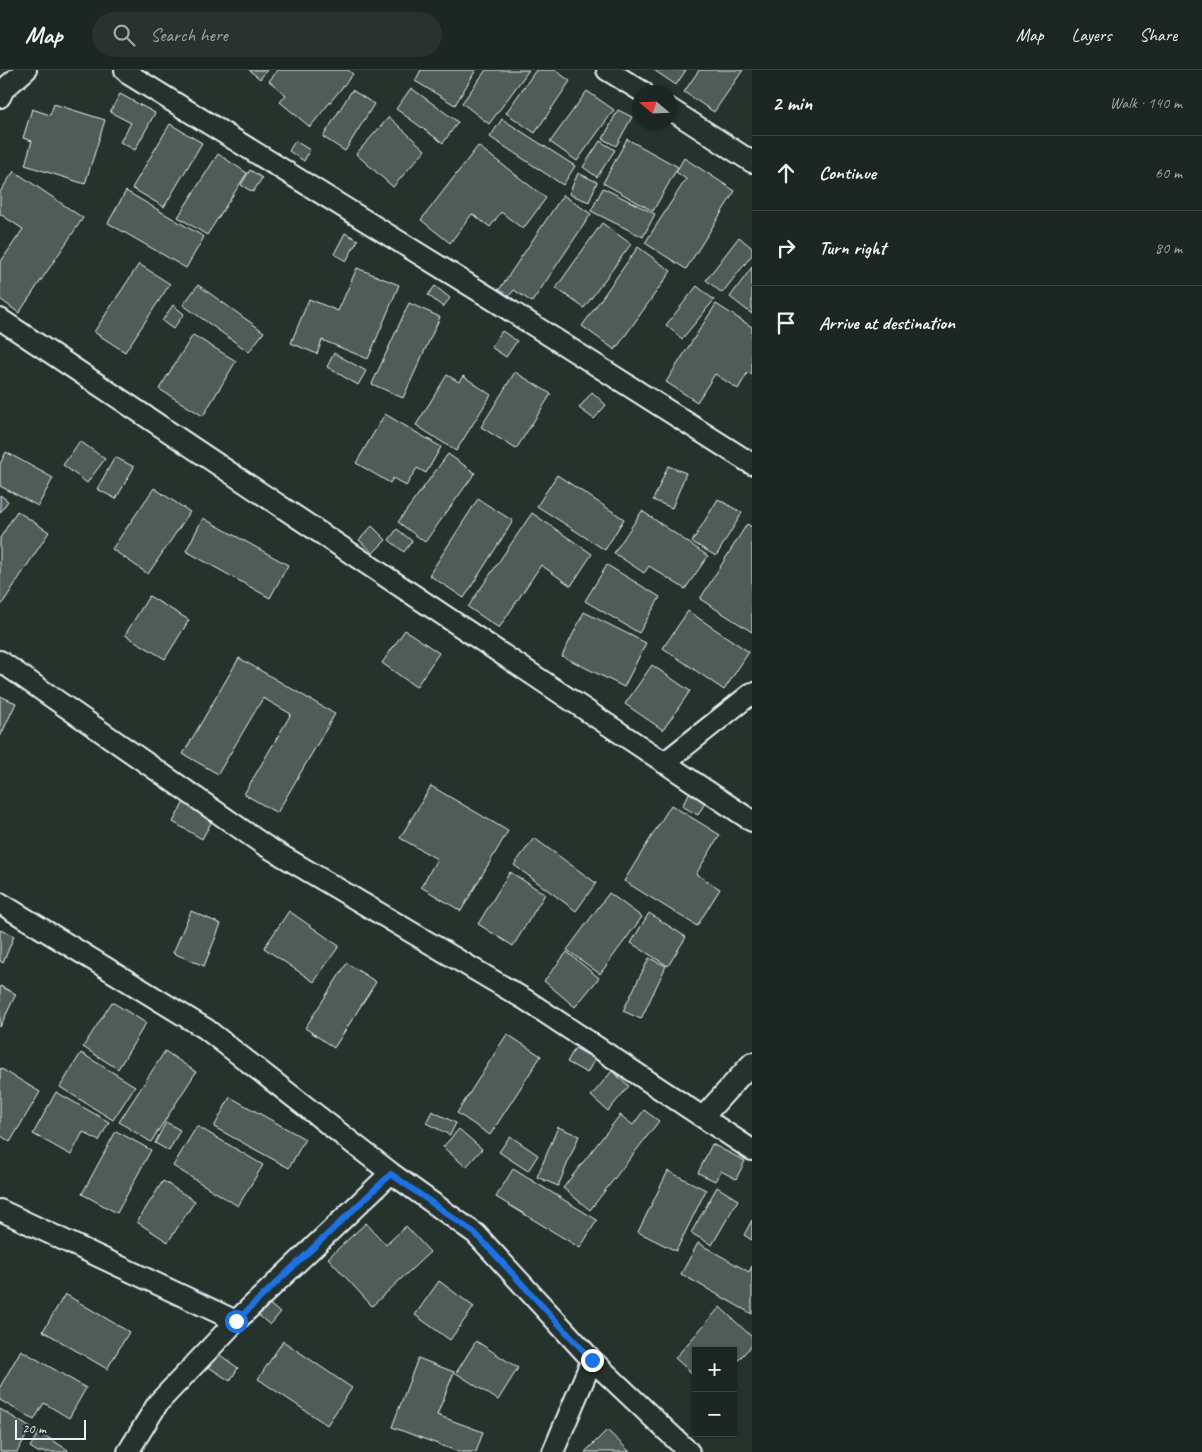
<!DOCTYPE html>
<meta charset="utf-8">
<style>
:root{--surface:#1c2622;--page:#29322f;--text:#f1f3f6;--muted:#a0a5a5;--line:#3a4340}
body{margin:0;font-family:Caveat,sans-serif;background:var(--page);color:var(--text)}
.controls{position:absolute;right:15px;bottom:15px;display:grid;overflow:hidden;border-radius:0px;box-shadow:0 1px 4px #0004}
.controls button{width:45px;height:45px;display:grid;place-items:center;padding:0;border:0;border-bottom:1px solid var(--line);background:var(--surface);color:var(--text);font:25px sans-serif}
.compass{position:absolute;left:632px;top:15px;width:45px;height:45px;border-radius:50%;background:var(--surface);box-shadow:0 1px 4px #0004;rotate:289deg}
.scale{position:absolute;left:15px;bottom:12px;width:71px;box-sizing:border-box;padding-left:5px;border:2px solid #e8f1f8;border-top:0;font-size:14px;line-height:18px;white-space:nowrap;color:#e8f1f8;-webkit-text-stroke:4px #26332d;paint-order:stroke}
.stop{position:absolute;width:15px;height:15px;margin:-11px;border:4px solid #1a73e8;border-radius:50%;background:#fff}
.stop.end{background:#1a73e8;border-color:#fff;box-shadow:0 1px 5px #0008}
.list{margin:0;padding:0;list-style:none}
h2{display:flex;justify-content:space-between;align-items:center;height:65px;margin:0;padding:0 20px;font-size:21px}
h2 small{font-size:16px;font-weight:400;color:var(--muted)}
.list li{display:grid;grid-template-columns:32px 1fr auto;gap:15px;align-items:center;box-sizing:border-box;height:75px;padding:0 20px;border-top:1px solid var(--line)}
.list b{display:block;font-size:19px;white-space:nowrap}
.list em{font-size:16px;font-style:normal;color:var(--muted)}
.icon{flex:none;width:28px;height:28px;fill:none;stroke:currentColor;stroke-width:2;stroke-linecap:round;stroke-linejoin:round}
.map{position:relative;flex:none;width:752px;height:1382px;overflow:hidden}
header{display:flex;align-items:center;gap:30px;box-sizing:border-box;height:70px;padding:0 25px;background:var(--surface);border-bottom:1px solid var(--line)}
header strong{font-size:24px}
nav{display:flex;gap:28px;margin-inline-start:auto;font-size:18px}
.search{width:350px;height:45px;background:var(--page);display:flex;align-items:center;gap:12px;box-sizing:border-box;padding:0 18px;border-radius:28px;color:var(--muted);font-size:19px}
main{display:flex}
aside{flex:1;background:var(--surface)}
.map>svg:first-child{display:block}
.building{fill:#505c59;stroke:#e8f1f8}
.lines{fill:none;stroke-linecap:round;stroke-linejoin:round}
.street-casing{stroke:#e8f1f8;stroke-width:24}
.street{stroke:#26332d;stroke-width:20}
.route{stroke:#1a73e8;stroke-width:6}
</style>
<header>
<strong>Map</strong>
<div class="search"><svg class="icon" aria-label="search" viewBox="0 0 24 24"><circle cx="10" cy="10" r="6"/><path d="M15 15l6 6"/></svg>Search here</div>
<nav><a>Map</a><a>Layers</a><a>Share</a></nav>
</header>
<main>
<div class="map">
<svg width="752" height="1382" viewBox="0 0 752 1382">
<rect width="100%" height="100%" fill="#26332d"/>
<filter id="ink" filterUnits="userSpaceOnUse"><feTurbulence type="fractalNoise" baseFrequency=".02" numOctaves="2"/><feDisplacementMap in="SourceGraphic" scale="10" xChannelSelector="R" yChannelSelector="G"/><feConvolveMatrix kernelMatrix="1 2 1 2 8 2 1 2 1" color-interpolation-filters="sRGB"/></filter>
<g filter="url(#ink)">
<path class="building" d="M249,0H267L260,9Z
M278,0H348L353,4L310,57L280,32L286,25L269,11Z
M421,0H476L455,35L415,11Z
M486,0H529L489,54L462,33Z
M536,0H555L570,11L535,63L506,43Z
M654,0H686L676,15Z
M699,0H743L714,42L684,22Z
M411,18L458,52L443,73L396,39Z
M352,20L374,34L345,81L323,67Z
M587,21L614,40L577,91L550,72Z
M120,24L155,43L135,80L120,72L131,53L110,42Z
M54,34L105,50L85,114L25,95L32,71L23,68L32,39L50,45Z
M618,40L632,47L616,76L603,69Z
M389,47L425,80L393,117L356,84Z
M502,49L575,96L563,115L490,67Z
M170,54L202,73L164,137L132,118Z
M627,69L678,97L653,141L603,113Z
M295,71L310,80L304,91L289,81Z
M600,71L615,80L597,107L583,97Z
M478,76L546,128L523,159L501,142L490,157L472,144L450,173L421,150Z
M218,84L247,103L207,165L178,147Z
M684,88L735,121L686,199L645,173L686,109L676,102Z
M250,100L262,108L253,122L241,115Z
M14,101L83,148L19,243L0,229V193L23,159L0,144V122Z
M578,103L597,112L589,132L569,124Z
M603,118L655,144L643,167L591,141Z
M126,121L204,167L186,198L108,153Z
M563,125L591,144L532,232L514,220L509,226L499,220Z
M602,153L631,174L584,238L556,218Z
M345,163L358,170L346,191L334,184Z
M739,167L752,178V185L722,223L706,210Z
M638,177L671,201L615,280L582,256Z
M139,194L170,214L125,282L94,262Z
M752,197V244L730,227Z
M357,198L399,215L368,289L322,270L317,284L291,273L309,229L338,241Z
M198,215L264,262L249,282L183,235Z
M435,216L450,228L443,237L428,225Z
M697,216L714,230L682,269L666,255Z
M409,233L440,247L403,328L372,314Z
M716,234L752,257V305L748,302L738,319L715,304L697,332L666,312Z
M173,235L184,244L173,259L162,251Z
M502,261L517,271L506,287L491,277Z
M193,265L236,291L203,346L159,319Z
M334,283L366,301L358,315L327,297Z
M515,302L551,324L516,379L481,357Z
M447,305L459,312L463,306L491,325L456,381L416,355Z
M592,322L606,335L594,349L579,338Z
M385,344L441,377L426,403L417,398L406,416L393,408L390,413L356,393Z
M80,371L105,389L87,413L63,395Z
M6,382L53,408L38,436L0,416V394Z
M448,384L475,403L425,472L398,452Z
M115,387L134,397L116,429L97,419Z
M668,396L686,403L672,438L653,430Z
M557,405L624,449L605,480L537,436Z
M154,418L190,442L148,504L112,479Z
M0,425L8,431L0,443Z
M478,429L513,451L464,528L429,505Z
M718,429L742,443L716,486L692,472Z
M17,441L49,462L0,537V468Z
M642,441L708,486L685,519L649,496L644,503L614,483Z
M532,443L592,484L571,516L541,495L499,558L468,537Z
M203,448L288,495L270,528L186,481Z
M747,454L752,457V562L700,529Z
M372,456L386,470L373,483L359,470Z
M397,459L412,471L404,482L389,470Z
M607,495L660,527L639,563L585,531Z
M149,526L189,550L165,589L125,565Z
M688,541L749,582L724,620L663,578Z
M584,542L646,573L624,617L562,586Z
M405,560L439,583L416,617L382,593Z
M239,588L335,644L277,743L244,724L291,644L263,628L218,704L183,684Z
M652,595L690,621L663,660L625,634Z
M0,626L16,633L0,667Z
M431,716L508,761L461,841L421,817L437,789L400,768Z
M690,722L706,731L698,745L682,736Z
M184,732L213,749L202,769L173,752Z
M671,735L720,765L696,804L720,819L697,856L624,811Z
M534,768L596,813L576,841L514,795Z
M510,802L545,824L513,876L478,854Z
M609,823L642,847L600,904L567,880Z
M191,841L221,854L204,896L173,883Z
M289,841L339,876L314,912L264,878Z
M649,843L686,867L668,896L631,873Z
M0,860L14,866L3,893L0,891Z
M567,882L599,908L575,937L544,911Z
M649,888L666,896L641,949L623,941Z
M347,893L376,912L334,978L305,958Z
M0,916L16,924L0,957Z
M112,932L146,953L118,999L83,977Z
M507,964L541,986L490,1065L457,1043Z
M575,978L595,989L587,1003L567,992Z
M165,981L196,1002L151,1072L119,1052Z
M81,983L135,1016L113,1050L60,1017Z
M0,998L40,1022L10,1072L0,1065Z
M612,1001L629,1016L608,1041L591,1026Z
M56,1022L109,1052L99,1071L83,1062L71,1085L33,1064Z
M230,1027L305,1069L289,1098L214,1057Z
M644,1040L659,1051L590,1140L563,1118L620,1045L633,1055Z
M432,1041L456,1053L450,1065L426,1053Z
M166,1052L180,1060L169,1081L155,1073Z
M197,1056L263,1095L238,1136L173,1096Z
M558,1057L579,1066L558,1116L537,1107Z
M459,1059L482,1079L466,1097L443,1077Z
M116,1061L151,1080L117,1143L82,1124Z
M510,1066L538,1085L528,1101L499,1082Z
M712,1074L745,1091L736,1109L721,1101L715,1111L698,1103Z
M513,1099L597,1150L580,1178L496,1127Z
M668,1101L706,1120L676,1181L638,1162Z
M163,1111L195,1131L168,1172L137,1152Z
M717,1117L738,1130L712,1175L691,1163Z
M752,1150V1170L744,1165Z
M366,1153L386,1175L406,1156L430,1182L372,1236L328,1188Z
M698,1173L749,1202L752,1196V1244L681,1204Z
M439,1211L474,1237L450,1270L415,1245Z
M65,1224L129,1262L107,1299L43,1261Z
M266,1231L280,1243L270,1255L256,1243Z
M720,1237L752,1267V1275L733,1296V1281H696V1307L675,1288Z
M283,1271L352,1318L327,1355L258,1309Z
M476,1271L518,1298L498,1330L456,1303Z
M21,1280L86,1318L69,1348L44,1333L34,1350L0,1330V1317Z
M216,1282L238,1298L230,1311L207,1296Z
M418,1288L454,1302L437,1345L483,1362L476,1382H459L392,1357Z
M0,1339L31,1358L17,1382H0Z
M607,1360L630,1382H585Z
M39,1362L68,1380L67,1382H38L30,1377Z"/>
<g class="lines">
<defs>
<path id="street" d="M125,0L130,5L492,229L752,394
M607,0L643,22
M0,27L4,19L26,0
M670,39L752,92
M0,249L752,751
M0,591L264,775L526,930L752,1080
M664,693L752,623
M0,833L206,959L391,1103L476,1164L592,1290L689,1382
M703,1047L752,993
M0,1140L236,1251
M128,1382L158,1333L236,1251L391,1103
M553,1382L592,1290"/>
</defs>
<use href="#street" class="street-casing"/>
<use href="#street" class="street"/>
</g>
</g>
<g class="lines" filter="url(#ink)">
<path class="route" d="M236,1251L391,1104L476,1164L592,1290"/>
</g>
</svg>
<div class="controls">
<button>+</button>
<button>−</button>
</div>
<svg class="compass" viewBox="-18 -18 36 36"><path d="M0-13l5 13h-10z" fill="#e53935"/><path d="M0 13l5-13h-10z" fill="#a0a5a5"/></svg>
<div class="scale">20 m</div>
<div class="stop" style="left:236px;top:1251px"></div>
<div class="stop end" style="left:592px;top:1290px"></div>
</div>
<aside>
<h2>2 min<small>Walk · 140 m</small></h2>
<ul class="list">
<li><svg class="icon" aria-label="ahead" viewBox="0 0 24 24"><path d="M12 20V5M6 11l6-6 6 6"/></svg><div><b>Continue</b></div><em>60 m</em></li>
<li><svg class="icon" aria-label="right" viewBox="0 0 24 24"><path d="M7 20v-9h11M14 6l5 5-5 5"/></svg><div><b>Turn right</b></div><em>80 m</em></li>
<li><svg class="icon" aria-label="arrive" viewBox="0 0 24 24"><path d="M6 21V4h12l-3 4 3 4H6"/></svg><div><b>Arrive at destination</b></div></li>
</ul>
</aside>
</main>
